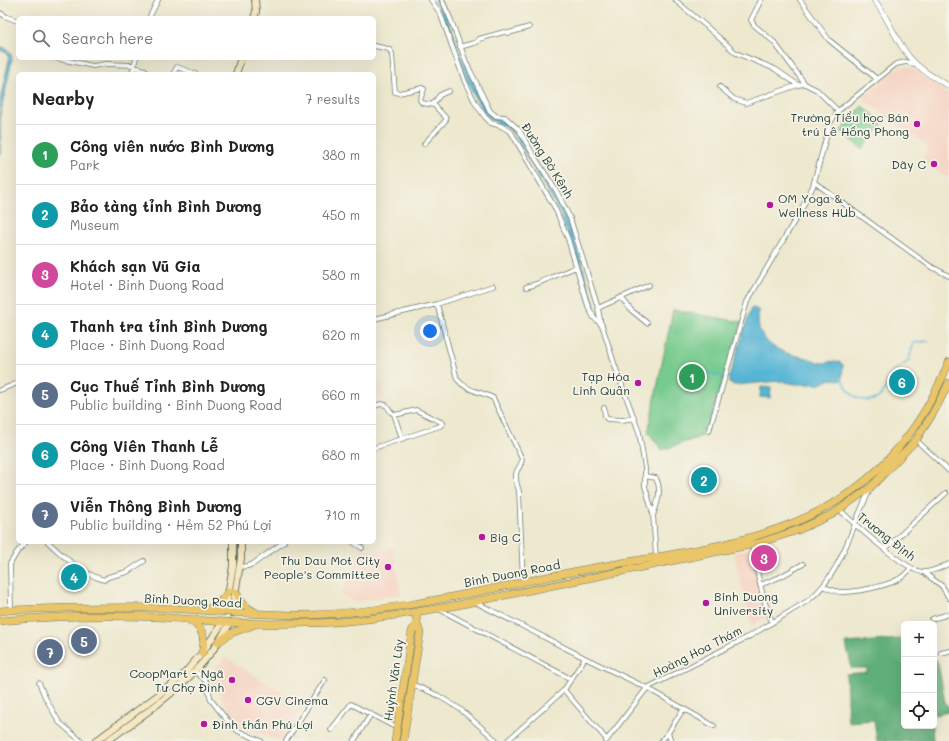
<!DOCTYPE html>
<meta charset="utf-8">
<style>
:root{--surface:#fff;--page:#f2f2f2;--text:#222;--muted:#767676;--line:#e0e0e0;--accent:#b5179e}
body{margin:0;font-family:Mali,sans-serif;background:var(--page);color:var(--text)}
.controls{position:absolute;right:12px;bottom:12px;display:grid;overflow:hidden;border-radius:6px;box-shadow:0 4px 16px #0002}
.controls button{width:36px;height:36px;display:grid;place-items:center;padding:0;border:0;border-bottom:1px solid var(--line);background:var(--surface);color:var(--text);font:20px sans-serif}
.you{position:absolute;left:430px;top:331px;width:14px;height:14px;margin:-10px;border:3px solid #fff;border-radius:50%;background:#1a73e8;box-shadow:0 0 0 6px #1a73e833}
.badge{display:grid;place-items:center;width:26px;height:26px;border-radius:50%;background:var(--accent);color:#fff;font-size:13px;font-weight:700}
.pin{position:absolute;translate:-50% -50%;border:2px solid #fff;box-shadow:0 1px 4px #0006}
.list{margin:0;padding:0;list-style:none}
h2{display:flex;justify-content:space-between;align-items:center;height:52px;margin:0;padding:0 16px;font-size:17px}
h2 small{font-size:13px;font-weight:400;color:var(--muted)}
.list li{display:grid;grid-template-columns:26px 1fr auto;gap:12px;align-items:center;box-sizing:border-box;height:60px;padding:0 16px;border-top:1px solid var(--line)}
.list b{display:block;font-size:15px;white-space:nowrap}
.list p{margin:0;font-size:13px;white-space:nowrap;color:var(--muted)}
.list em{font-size:13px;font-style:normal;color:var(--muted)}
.icon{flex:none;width:22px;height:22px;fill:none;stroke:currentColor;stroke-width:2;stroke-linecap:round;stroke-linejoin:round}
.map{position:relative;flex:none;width:949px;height:741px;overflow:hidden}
.search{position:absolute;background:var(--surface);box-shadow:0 4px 16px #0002;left:16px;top:16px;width:360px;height:44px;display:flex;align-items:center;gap:10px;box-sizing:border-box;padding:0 14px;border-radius:6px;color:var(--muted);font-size:15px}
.panel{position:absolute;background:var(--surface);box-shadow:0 4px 16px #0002;left:16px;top:72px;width:360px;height:472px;border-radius:6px}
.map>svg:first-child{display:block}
.built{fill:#f5d3c2}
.green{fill:#76cb8e;stroke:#4a8461}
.forest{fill:#60af79;stroke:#407656}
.water{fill:#57b5d5;stroke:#3b7984}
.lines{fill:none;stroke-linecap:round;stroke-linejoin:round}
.stream{stroke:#57b5d5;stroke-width:1.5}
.minor-casing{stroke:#67796a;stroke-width:5.5}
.tertiary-casing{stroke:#67796a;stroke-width:6}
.secondary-casing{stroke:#67796a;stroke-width:8}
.primary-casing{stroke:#67796a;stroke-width:8}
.trunk-casing{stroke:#67796a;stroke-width:8}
.minor{stroke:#fff;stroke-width:4}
.tertiary{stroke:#fff;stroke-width:5}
.secondary{stroke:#f7e8c3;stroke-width:6}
.primary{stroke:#ebc669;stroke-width:7}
.trunk{stroke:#ebc669;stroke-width:7}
.poi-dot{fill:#b5179e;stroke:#f7f3e8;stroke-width:1.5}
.labels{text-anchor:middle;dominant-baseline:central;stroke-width:3.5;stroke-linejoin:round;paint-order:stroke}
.poi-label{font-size:12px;fill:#1f3d34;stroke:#f7f3e8;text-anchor:end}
.street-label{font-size:12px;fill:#1f3d34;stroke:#f7f3e8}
</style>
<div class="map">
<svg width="949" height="741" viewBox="0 0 949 741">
<rect width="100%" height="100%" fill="#f7f3e8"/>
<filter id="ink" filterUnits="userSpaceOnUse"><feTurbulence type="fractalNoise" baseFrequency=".025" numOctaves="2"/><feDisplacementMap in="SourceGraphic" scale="8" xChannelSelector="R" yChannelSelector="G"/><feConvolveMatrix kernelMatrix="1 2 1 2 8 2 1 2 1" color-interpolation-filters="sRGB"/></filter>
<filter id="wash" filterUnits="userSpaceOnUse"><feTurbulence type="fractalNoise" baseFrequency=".012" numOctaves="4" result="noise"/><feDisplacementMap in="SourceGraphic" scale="16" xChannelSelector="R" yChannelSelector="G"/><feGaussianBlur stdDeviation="0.9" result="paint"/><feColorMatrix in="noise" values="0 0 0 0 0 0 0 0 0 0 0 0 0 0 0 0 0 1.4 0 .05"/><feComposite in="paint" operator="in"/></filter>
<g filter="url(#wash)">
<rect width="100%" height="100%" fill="#ede8ce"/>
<path class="built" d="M899,67H904L912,68L949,95V178L922,163L928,146L862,98Z
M374,373L376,383L383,386L384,395L374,398Z
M393,546L401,594L353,602L341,594L361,549L377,551L385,550Z
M751,549L769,616L752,625L740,580L734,553Z
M225,657L304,706L282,741H279L241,726L227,713L228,710L217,690L213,691L208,680V678L213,670Z"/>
<path class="green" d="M862,106L883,123L862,149L841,131Z
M673,310L742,322L705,435L662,450L648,432Z"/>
<path class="forest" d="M901,639H904V726H932L933,741H877L874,720L848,722L846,674L867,672V668H851C851,658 847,653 846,643Z
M934,657L938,662L945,703L949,707V712L934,715Z"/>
<path class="water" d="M434,0H439L446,13L462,58L484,105L490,115L503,119L515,128L564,211L576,243L595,308L592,310L580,269L560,213L512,131C505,125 494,123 488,117C483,112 480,105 476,99C458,68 453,31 434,0Z
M0,46C7,49 11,51 12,59L0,116V156V100L9,60L7,53L0,50Z
M753,308L758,310C759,317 757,325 760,331C770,351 788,354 807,358C812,359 817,362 822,363C829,363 837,358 843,365L842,377L841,380L831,379L820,384H796L780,381L734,385L729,383V377L751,309Z
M761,387L771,388L770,398L760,397Z"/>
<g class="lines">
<path class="stream" d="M702,371L729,378
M841,377C848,389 850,397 864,400C869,401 874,401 879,397C886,392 886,383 890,376C895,367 904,367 909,360C911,355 911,348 914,343L928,341"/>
</g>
</g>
<g filter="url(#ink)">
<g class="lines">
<defs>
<path id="minor" d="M431,0L440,13L465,82L476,104L485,117L491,123L501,126L511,132L555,208L568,239L588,306L594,318L602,325L615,366L639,432L645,468V486L653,514L656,557
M442,0L451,20L466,62L490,111L496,116L505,117L519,130L534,156L557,192L570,218L598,308L601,325
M761,0L751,20L754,25L774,42L805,84
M800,0L829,40L877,79
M676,1L706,26L736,53L775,69L798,85
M0,13L7,17L18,21
M149,18L158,0
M374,46L389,49L392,54L395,92L399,93L422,88L424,89L420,100L422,103L434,105L446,118V120L424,144
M460,47L477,42L479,39L504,32L509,33L529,27
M55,58L93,66L105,64L134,65
M134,67L145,70L147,74
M132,74L136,58
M173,74L177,67L196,74
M720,87L734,99L746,103L798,85L805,84L817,90L838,111L896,64L906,62L915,64
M433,104L440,95L449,91
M814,182L930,266L949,276
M526,287L536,284L576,267
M621,297L631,310L647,323
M437,304L457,379C466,391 480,391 493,398L522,459C522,465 519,466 517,471C514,477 517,485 519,491L523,582
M598,308L649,285
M374,319L437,304L493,286
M0,390L18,383
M374,406L381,404L386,405L391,412L395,415L416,410L443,423L440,426L374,448
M604,408L605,416L607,419L623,420L634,418
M394,414L402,439
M709,431L747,302L802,208L813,186L830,123L838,111
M916,440L949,471
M645,476L656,478C662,490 658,501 654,513
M840,510C854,524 904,569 922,572C931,573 941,567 949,564
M48,542C65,558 81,573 104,580L108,577L127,572L144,561
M353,542L362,548
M752,544C757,572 761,595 772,622
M885,549L946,493
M239,567L248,566L253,564L284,542
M923,572L942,586L949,598
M760,585L780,577L803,564
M823,586C830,589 837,593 844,592C857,592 886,586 897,580C903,577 907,573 911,568
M475,602L585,658L647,688L714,726
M439,609L571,679
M11,610L10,564L17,552L26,542
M932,619L949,614
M941,653L949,651
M195,671L206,681L211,700L226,719L238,731L261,741
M39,683L45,697L59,722L81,741
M412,684L437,695L460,709L497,741
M564,690L607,740
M331,730L351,704L397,728
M286,741L325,680
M354,741L371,714
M507,741L564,690L585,658
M606,741L647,688L750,636L809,600C843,572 851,526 870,490
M661,741L668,733
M671,741L668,733L684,708"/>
<path id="tertiary" d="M874,0C887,15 893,35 905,51C915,67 933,77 949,86"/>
<path id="secondary" d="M254,18L256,12L255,0
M236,74L241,58
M225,612L233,566V542
M232,613L241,558V542
M96,741L157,696L183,675L202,653L223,622
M107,741C153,708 204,675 230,622"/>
<path id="primary" d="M395,741L412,631L417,623
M403,741L420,633L417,623L416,613"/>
<path id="trunk" d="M236,592C240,602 246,608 255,612
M207,610L220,602L229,591
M0,611C22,609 45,609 67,608C98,608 130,607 161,608C211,610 261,616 311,615C405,612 496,586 588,569C667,554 761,546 832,504C888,471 925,421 949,362
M189,620C203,627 206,639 202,653
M0,621C52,616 105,615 157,617C180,618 202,621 224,622C251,624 279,624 306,623C355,623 404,614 453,606L759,543L798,530L833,514L871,487L916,440L933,413L949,383
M218,642L231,633L253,625"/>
</defs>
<use href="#minor" class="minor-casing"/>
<use href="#tertiary" class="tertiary-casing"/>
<use href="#secondary" class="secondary-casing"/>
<use href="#primary" class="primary-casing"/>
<use href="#trunk" class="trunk-casing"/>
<use href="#minor" class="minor"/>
<use href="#tertiary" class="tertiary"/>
<use href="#secondary" class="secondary"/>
<use href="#primary" class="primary"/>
<use href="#trunk" class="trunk"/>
</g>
</g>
<g class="poi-dot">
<circle cx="917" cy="124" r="4"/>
<circle cx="934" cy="164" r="4"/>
<circle cx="770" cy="205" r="4"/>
<circle cx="638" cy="383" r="4"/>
<circle cx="482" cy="537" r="4"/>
<circle cx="388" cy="567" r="4"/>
<circle cx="706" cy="603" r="4"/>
<circle cx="232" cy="680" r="4"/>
<circle cx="248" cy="700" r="4"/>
<circle cx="204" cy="724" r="4"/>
</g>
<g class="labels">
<g class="poi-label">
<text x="909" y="117">Trường Tiểu học Bán<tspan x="909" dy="14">trú Lê Hồng Phong</tspan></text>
<text x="926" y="164">Dãy C</text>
<text x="778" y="198" text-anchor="start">OM Yoga &amp;<tspan x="778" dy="14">Wellness HUb</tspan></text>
<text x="630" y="376">Tạp Hóa<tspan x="630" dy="14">Linh Quân</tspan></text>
<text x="490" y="537" text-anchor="start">Big C</text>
<text x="380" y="560">Thu Dau Mot City<tspan x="380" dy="14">People's Committee</tspan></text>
<text x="714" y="596" text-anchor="start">Binh Duong<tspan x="714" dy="14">University</tspan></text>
<text x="224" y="673">CoopMart - Ngã<tspan x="224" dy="14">Tư Chợ Đình</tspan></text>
<text x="256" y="700" text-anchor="start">CGV Cinema</text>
<text x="212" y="724" text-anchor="start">Đình thần Phú Lợi</text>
</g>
<g class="street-label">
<text transform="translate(548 160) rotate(58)">Đường Bờ Kênh</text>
<text transform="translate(887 536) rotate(38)">Trương Định</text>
<text transform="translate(512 573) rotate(-11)">Binh Duong Road</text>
<text transform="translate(193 600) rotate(3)">Binh Duong Road</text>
<text transform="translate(697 651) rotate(-27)">Hoàng Hoa Thám</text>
<text transform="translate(393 680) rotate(-82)">Huỳnh Văn Lũy</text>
</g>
</g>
</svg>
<div class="controls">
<button>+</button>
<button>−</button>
<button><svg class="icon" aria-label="locate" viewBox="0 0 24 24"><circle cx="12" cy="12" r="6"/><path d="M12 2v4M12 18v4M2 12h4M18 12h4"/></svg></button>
</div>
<div class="you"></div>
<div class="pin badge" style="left:692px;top:377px;background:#2e9e5b">1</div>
<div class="pin badge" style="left:704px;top:480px;background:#0f9aa8">2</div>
<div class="pin badge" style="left:764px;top:558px;background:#d1479c">3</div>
<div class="pin badge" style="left:74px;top:577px;background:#0f9aa8">4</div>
<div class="pin badge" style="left:84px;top:641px;background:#5c6f8a">5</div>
<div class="pin badge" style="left:902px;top:382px;background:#0f9aa8">6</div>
<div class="pin badge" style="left:50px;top:652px;background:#5c6f8a">7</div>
<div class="search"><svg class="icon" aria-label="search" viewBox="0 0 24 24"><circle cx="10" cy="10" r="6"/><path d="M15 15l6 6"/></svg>Search here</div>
<section class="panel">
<h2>Nearby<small>7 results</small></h2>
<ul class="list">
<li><span class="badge" style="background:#2e9e5b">1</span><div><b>Công viên nước Bình Dương</b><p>Park</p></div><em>380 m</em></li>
<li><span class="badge" style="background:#0f9aa8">2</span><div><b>Bảo tàng tỉnh Bình Dương</b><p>Museum</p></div><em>450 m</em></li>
<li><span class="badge" style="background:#d1479c">3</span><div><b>Khách sạn Vũ Gia</b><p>Hotel · Binh Duong Road</p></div><em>580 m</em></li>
<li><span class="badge" style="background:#0f9aa8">4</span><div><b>Thanh tra tỉnh Bình Dương</b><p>Place · Binh Duong Road</p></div><em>620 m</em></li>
<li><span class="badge" style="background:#5c6f8a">5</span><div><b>Cục Thuế Tỉnh Bình Dương</b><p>Public building · Binh Duong Road</p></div><em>660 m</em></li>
<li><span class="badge" style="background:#0f9aa8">6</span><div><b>Công Viên Thanh Lễ</b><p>Place · Binh Duong Road</p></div><em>680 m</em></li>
<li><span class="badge" style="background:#5c6f8a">7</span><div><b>Viễn Thông Bình Dương</b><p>Public building · Hẻm 52 Phú Lợi</p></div><em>710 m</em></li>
</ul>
</section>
</div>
